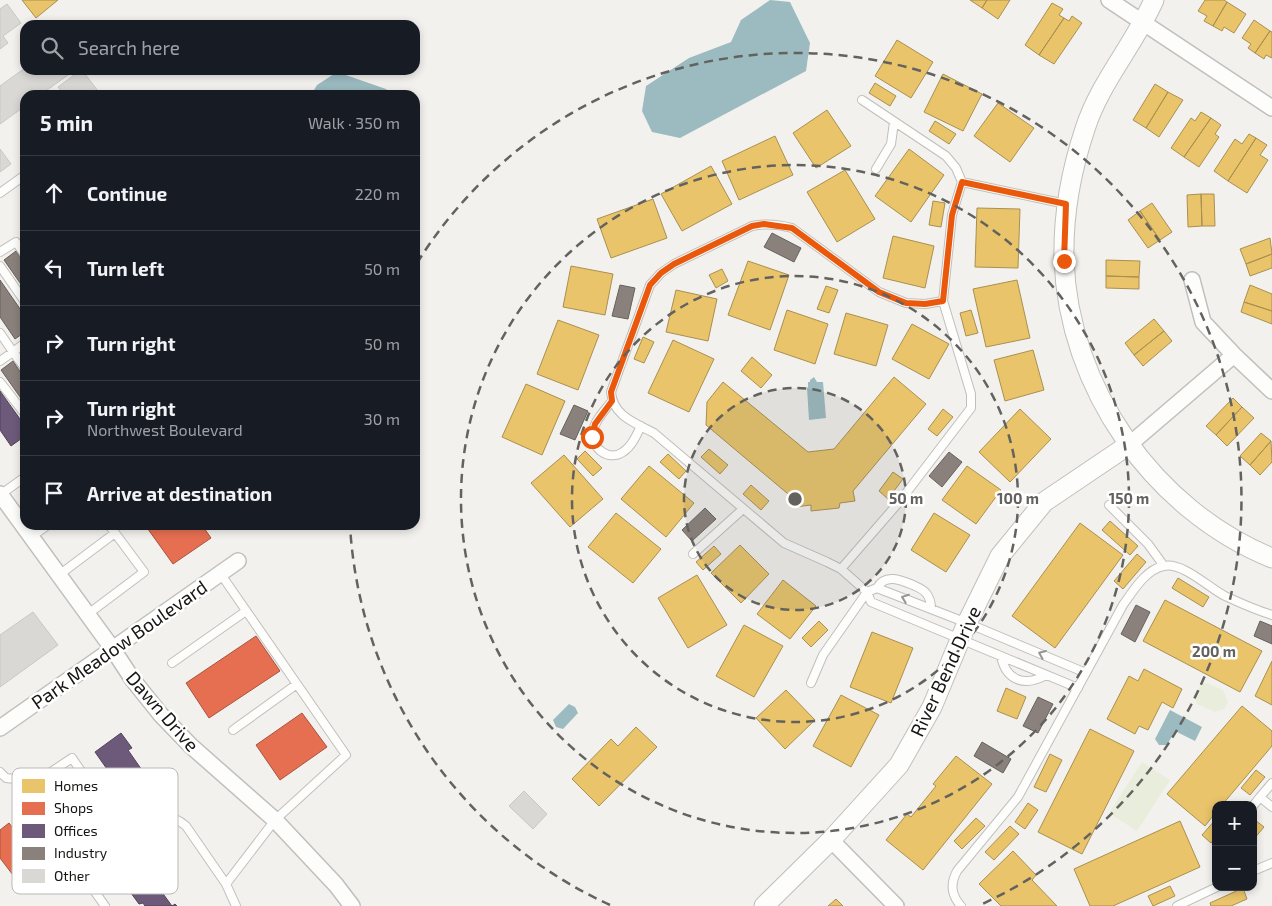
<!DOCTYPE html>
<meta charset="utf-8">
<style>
:root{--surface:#171b24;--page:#20242c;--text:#f1f3f6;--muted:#9ea1a6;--line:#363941}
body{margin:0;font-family:"Exo 2",sans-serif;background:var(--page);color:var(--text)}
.controls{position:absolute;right:15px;bottom:15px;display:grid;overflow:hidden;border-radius:10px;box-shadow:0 2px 8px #0003}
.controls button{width:45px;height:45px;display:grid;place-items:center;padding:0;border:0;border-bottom:1px solid var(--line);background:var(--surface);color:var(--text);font:25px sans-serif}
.stop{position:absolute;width:15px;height:15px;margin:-11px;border:4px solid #ea580c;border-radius:50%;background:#fff}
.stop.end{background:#ea580c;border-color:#fff;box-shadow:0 1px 5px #0008}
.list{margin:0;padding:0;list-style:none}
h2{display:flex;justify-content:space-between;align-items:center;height:65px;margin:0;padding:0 20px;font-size:21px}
h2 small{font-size:16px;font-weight:400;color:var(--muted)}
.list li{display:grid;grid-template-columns:32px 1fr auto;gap:15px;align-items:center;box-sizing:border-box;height:75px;padding:0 20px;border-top:1px solid var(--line)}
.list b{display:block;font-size:19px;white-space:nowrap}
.list p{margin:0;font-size:16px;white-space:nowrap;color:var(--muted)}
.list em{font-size:16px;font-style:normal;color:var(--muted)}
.icon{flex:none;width:28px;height:28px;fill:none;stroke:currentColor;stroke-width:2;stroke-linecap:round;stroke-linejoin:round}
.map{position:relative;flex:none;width:1272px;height:906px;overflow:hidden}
.search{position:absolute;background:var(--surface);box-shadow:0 2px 8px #0003;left:20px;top:20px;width:400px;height:55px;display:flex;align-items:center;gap:12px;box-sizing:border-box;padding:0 18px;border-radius:15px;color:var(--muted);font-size:19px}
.panel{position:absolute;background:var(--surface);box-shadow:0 2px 8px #0003;left:20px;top:90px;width:400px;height:440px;border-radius:15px}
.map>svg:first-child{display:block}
.green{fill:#e9eddc}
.water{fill:#9bbbc1}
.homes{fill:#e9c46a;stroke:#a99050}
.shops{fill:#e76f51;stroke:#a8543e}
.offices{fill:#6d597a;stroke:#53455b}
.industry{fill:#8a817c;stroke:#67615c}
.building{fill:#d9d8d5;stroke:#c8c7c4}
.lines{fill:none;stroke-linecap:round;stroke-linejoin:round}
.service-casing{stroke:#c0bfbc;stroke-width:10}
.minor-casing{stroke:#c0bfbc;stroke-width:18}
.tertiary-casing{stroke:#c0bfbc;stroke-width:21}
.service{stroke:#fdfdfc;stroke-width:8}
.minor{stroke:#fdfdfc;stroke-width:15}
.tertiary{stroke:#fdfdfc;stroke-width:19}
.oneway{stroke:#959593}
.route{stroke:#ea580c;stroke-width:6}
.ring{fill:none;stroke:#63625f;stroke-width:2.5;stroke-dasharray:9 6}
.labels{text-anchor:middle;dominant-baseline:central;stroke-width:5;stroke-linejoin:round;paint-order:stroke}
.street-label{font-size:19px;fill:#151512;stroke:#fff}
.key{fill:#fff;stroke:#b9b9b8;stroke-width:1}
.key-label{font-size:14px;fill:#151512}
.centre{fill:#63625f;stroke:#fff;stroke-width:2.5}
.ring-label{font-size:15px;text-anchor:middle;font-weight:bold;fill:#63625f;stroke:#fff;stroke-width:5;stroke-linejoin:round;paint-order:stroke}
</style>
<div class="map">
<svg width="1272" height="906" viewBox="0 0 1272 906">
<rect width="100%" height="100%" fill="#f3f1ed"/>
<path class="green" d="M1206,683L1223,690L1228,702L1224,709L1215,712L1197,704L1195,697L1201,684Z
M1142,762L1170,780L1137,831L1109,813Z"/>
<path class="water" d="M770,0L790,2L810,43L806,71L680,138L652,132L642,111L646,86L689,58L731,42L741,20Z
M337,72L386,89L392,95H311L317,85Z
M814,377L817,382H823L826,418L809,420L807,388L808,387V382H810V380Z
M569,704L575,707L578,713L563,729L556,727L553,720Z
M1170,710L1202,727L1195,741L1175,731L1167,745H1159L1155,739Z"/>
<path class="homes" d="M22,0H58L36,18Z
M970,0H987L982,8Z
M987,0H1010L998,19L982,8Z
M1205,0H1224L1227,2L1213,26L1204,21L1207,16L1198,11Z
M1227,2L1246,14L1234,33L1224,27L1222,31L1213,26Z
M1052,3L1063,9L1059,15L1064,18L1039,55L1025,45Z
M1072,16L1082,23L1054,64L1039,55L1064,18L1069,21Z
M1254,20L1270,31L1255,53L1248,48L1251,44L1242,38Z
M1270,31L1272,32V58L1266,55L1264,59L1255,53Z
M897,40L933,62L911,98L875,76Z
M943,74L982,94L963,131L924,112Z
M875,83L896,96L890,106L869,93Z
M1155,84L1168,92L1146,128L1133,120Z
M1168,92L1183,100L1159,137L1146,128Z
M998,103L1034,128L1010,162L974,136Z
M827,110L851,146L816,168L793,133Z
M1201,112L1211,118L1184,157L1171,148L1191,118L1195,121Z
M1211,118L1221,125L1215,134L1219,137L1199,167L1184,157Z
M935,121L956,134L949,144L929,131Z
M1249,134L1256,138L1228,181L1214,171L1235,139L1242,144Z
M775,136L793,175L739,200L722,161Z
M1256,138L1267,145L1260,155L1268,160L1247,193L1228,181Z
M909,149L944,175L911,222L875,196Z
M711,166L732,204L682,231L661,194Z
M845,170L875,219L837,242L807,192Z
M1201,194H1214L1215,226H1202Z
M1201,194L1202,226L1188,227L1187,195Z
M653,199L667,238L611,258L597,219Z
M933,201L945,203L941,227L929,225Z
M1152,203L1172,232L1160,240L1140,211Z
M977,208L1020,209L1018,268L975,267Z
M1140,211L1160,240L1148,248L1128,220Z
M893,236L934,246L925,288L883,278Z
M1270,238L1272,254L1246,264L1240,249Z
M1272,254V268L1250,276L1246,264Z
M1106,260L1140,261L1139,277L1106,276Z
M748,261L789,275L770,330L728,315Z
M571,266L613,274L605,315L563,307Z
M722,269L728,281L716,288L709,275Z
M1106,276L1139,277V289L1106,288Z
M1017,280L1030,338L986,347L973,289Z
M1250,285L1272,294V311L1244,302Z
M826,286L838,290L829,313L817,309Z
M676,290L717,299L708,341L666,332Z
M1244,302L1272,311V324L1241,312Z
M787,310L828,324L815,364L774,350Z
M971,310L978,333L966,336L960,313Z
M846,313L888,325L876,366L834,354Z
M1154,319L1164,331L1134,355L1125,343Z
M558,320L599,335L578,390L537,374Z
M912,324L949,344L929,379L892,359Z
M1164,331L1172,341L1143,366L1134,355Z
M643,337L654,342L644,363L634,359Z
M673,340L714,359L689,412L648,393Z
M1033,350L1044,390L1005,401L994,360Z
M752,357L772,375L761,388L741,371Z
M894,377L926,404L853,491L855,501L840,503L839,508L811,511V505L795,507L794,499L706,425L707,402L723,382L808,452L834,449Z
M526,384L565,401L542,455L502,437Z
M1233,398L1242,407L1216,435L1206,426Z
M1242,407L1254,418L1227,446L1216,435Z
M943,409L953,417L937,436L928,429Z
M1020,409L1051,439L1010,482L979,452Z
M1261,433L1271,441L1250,465L1240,456Z
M1271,441L1272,462L1260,475L1250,465Z
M709,449L728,465L720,474L701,457Z
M585,451L602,468L593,476L577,459Z
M668,454L686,471L679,479L660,462Z
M564,455L603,499L570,527L531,483Z
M649,466L694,503L666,537L621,499Z
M967,466L1001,490L976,524L942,500Z
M893,472L903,479L888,499L879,491Z
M751,485L769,501L761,510L743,494Z
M616,513L661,549L633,583L588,547Z
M934,513L970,535L946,572L911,550Z
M1110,521L1138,546L1130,555L1102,530Z
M1080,523L1123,555L1055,648L1012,616Z
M740,545L769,574L741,603L711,573Z
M714,546L721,554L703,570L696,562Z
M1137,554L1146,562L1123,589L1114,581Z
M697,575L727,625L688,648L658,598Z
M1178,578L1209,597L1203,607L1172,588Z
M783,580L816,606L790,639L757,614Z
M1165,600L1262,651L1240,692L1143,641Z
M819,621L828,630L811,647L802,638Z
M744,625L783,646L754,697L716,676Z
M872,632L913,648L891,703L850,687Z
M1272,661V705L1255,696Z
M1144,669L1182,689L1173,708L1162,702L1148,730L1139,726L1135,734L1107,719L1129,676L1138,681Z
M1006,688L1026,697L1017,719L997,711Z
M786,690L815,720L785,749L756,718Z
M841,695L879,715L851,767L813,746Z
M1242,706L1272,731V746L1222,805H1216V812L1205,826L1167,794Z
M636,727L657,747L599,806L572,779L611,739L618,746Z
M1090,729L1134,751L1082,854L1038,832Z
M1050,754L1062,760L1046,792L1034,787Z
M956,756L992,784L923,870L886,840L907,814L911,817L936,786L933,784Z
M1256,770L1265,777L1250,795L1241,788Z
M1028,803L1038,810L1025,829L1015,822Z
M976,818L985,826L962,849L954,841Z
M1216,819V837L1211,843L1202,835Z
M1255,820L1264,827L1253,840V822Z
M1180,821L1200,867L1113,906H1090L1074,869Z
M1010,826L1019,834L994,860L985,852Z
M1013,851L1036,875L1032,880L1057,906H1001L979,884Z
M1170,886L1175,896L1153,906L1148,896Z
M1243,888L1247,899L1231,906H1211L1210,903Z
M836,899L843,906H828Z"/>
<path class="shops" d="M145,525H202L211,538L173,564Z
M256,636L280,671L209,718L186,683Z
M302,713L327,747L280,780L256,745Z
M9,823L44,870L22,887L0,858V830Z"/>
<path class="offices" d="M0,391L25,426V436L11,446L0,430Z
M121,733L132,748L128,750L144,773L149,769L160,784L127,808L117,792L121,789L95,752Z
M147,870L149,873L152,871L165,888L161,891L172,906L175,904L177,906H145L143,903L139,904L128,889L132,886L130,882Z"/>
<path class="industry" d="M772,233L801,248L794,262L764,247Z
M16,251L25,264V290L4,260Z
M0,280L25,316V332L15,339L0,317Z
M620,285L635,288L628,319L612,316Z
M13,361L25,379V404L1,370Z
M574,405L588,411L575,440L560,434Z
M949,452L962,462L942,487L929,476Z
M705,508L716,519L692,541L682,530Z
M1136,605L1150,612L1135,642L1121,634Z
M1260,621L1272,626V644L1254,636Z
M1038,697L1053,704L1038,733L1023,726Z
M982,742L1011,759L1003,773L974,756Z"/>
<path class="building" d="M7,4L21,23L3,36L8,43L0,49V9Z
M25,68V70H75L40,95H25V106L0,124V86Z
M81,70H82L101,95H64L58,87Z
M0,149L11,164L0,172Z
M33,612L58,645L0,687V635Z
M524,791L547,814L533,829L509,806Z"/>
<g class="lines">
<defs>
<path id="service" d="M862,100L946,156L956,168L962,182L1066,204
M876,169L891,144L894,122
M0,193L25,175
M0,252L16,242L25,255
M0,266L25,302
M943,301L925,304L906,303L879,292L792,228C778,224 766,223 752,226L674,264L661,273L650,285L611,392C613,416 635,423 654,433L784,543L827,562L841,569L867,592L871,602L1078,688
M0,333L13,352L25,343
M0,361L13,352L25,368
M0,382L25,414
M612,401C605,410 595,420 593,431C590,448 609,462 623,452C632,446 636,436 641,426
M0,495L25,477
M1109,505L1148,544L1164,566
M31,537L48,525
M693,554L743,509
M841,569L900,501L971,408V394L943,301L952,215L962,182
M220,573L346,755L275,820L226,884L236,906
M59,575L115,533
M877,588C885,573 901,580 913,585C917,587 923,589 926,593C930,598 931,603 931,608
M88,614L144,572L109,525
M1001,656C1006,681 1025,687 1046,675
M172,663L246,611
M811,683L823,655L867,592L877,588L967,623L1086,673
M233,730L297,684
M0,772L6,778L24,780L33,784L85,860L86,876L88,882L105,906
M33,784L72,758L125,835
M1260,797L1272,783
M1253,806L1260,797L1272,807
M85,860C100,850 146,818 161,817C170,816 179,820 186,826L226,884
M1253,871L1272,863
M961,906C951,895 950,884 957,871L1018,797L1123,605C1133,591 1146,569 1164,566C1183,562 1209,588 1225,596C1240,603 1256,610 1272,615
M1177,906L1217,887"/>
<path id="minor" d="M1109,0L1272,108
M1192,280L1203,322L1234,355L1272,391
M1130,444L1234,355
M0,494L112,648L133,680L161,715L191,746L275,820L336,885L352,906
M0,728L238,561
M831,840L896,906"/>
<path id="tertiary" d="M1154,0C1134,45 1100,82 1085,129C1071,171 1063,214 1064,259C1068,388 1154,510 1272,558
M764,906L831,840L899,765L932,707L967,623L1000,556L1044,502L1130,444"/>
</defs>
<use href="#service" class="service-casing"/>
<use href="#minor" class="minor-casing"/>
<use href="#tertiary" class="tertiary-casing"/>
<use href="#service" class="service"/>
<use href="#minor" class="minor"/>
<use href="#tertiary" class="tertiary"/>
</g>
<defs><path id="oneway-chevron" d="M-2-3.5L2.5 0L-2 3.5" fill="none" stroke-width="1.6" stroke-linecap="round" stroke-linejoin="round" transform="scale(1.25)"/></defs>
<g class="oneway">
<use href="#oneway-chevron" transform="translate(905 598) rotate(-159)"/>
<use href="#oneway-chevron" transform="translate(1042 654) rotate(-157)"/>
</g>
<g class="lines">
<path class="route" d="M592,437L595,424L612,401L611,392L650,285L661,273L674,264L752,226L764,224L792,228L879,292L906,303L925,304L943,301L952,215L962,182L1066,204L1064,261"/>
</g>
<circle cx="795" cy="499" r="111" fill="#63625f" fill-opacity=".12"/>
<g class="ring">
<circle cx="795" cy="499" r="111"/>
<circle cx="795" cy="499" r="223"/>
<circle cx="795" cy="499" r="334"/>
<path d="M610 905A446 446 0 0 1 350 526M417 263A446 446 0 1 1 980 905"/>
</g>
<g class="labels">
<g class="street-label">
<text transform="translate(119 644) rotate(-35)">Park Meadow Boulevard</text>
<text transform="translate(945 671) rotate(-65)">River Bend Drive</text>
<text transform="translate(163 711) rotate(49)">Dawn Drive</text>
</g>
</g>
<rect x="12" y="768" width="166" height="126" rx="8" class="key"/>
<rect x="22" y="779" width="23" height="14" fill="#e9c46a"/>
<rect x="22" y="802" width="23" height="13" fill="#e76f51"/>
<rect x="22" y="824" width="23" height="14" fill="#6d597a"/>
<rect x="22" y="847" width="23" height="13" fill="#8a817c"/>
<rect x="22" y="869" width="23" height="14" fill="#d9d8d5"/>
<g class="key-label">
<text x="54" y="791">Homes</text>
<text x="54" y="813">Shops</text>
<text x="54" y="836">Offices</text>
<text x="54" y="858">Industry</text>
<text x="54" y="881">Other</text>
</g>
<circle cx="795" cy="499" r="8" class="centre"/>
<g class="ring-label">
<text x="906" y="504">50 m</text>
<text x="1018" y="504">100 m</text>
<text x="1129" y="504">150 m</text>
<text x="1214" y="657">200 m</text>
</g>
</svg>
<div class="controls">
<button>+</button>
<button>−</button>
</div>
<div class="stop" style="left:592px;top:437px"></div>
<div class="stop end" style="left:1064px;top:261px"></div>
<div class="search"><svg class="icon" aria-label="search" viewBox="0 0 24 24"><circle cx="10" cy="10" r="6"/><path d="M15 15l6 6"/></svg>Search here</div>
<section class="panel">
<h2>5 min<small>Walk · 350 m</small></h2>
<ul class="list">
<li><svg class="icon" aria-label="ahead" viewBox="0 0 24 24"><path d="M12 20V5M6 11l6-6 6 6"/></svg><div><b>Continue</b></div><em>220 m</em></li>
<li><svg class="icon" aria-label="left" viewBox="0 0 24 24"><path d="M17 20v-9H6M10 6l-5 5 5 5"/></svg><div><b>Turn left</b></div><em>50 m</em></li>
<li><svg class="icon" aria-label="right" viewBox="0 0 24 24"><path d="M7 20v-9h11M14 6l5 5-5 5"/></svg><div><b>Turn right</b></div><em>50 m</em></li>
<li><svg class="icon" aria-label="right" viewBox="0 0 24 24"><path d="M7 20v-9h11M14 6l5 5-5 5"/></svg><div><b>Turn right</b><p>Northwest Boulevard</p></div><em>30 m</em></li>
<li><svg class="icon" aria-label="arrive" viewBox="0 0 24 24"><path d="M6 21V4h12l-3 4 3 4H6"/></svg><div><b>Arrive at destination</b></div></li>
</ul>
</section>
</div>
